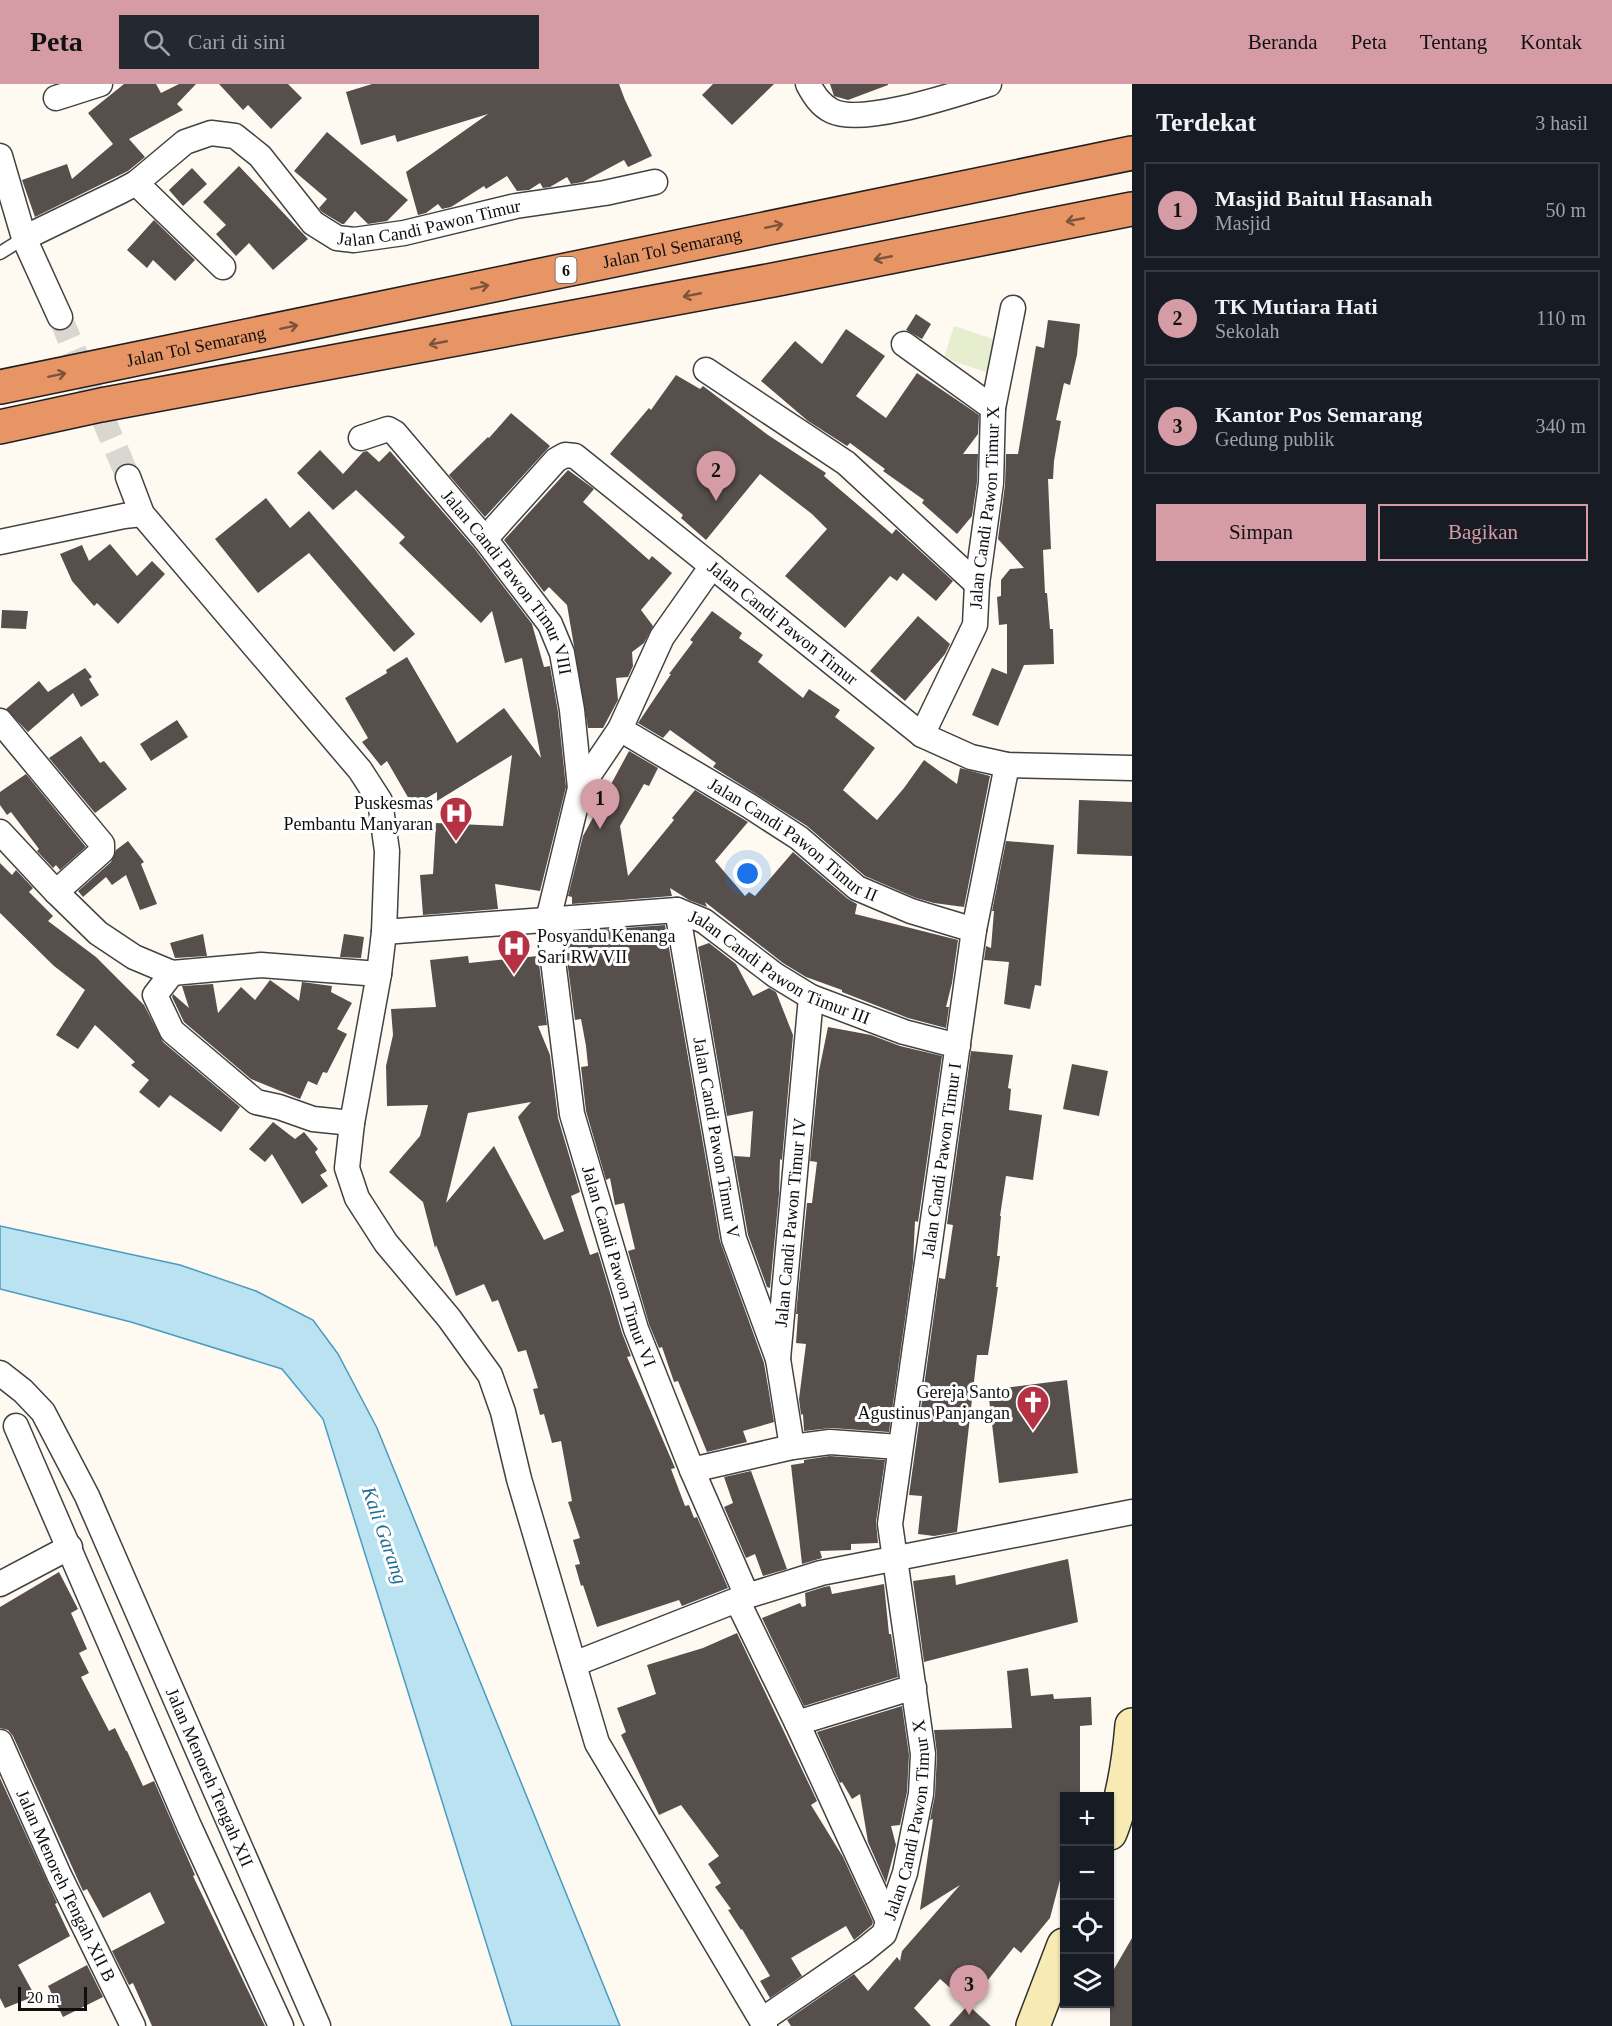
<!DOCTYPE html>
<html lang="id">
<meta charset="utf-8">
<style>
:root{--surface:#171b24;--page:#242831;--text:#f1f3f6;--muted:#9ea1a6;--line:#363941;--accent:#d69ca6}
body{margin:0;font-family:"Times New Roman",serif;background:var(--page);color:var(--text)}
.controls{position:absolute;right:18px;bottom:18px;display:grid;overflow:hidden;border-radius:0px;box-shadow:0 2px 4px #0004}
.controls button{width:54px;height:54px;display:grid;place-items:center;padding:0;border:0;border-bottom:2px solid var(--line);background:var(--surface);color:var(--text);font:30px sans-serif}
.scale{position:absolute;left:18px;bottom:15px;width:69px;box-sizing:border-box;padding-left:6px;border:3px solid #0f0f0f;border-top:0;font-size:16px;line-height:21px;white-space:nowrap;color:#0f0f0f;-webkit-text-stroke:4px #fff;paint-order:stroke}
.you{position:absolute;left:748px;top:790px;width:21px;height:21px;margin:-15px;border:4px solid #fff;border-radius:50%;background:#1a73e8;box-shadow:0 0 0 9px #1a73e833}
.badge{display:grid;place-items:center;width:39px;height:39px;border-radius:50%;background:var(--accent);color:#111;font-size:20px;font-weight:700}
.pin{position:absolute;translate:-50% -50px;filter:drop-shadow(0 2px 3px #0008)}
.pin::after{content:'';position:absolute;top:32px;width:21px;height:18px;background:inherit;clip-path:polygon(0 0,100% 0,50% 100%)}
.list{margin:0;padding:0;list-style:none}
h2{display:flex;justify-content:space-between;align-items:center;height:78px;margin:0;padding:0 24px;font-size:26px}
h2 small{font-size:20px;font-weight:400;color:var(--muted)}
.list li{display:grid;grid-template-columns:39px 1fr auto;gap:18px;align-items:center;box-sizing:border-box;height:96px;margin:0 12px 12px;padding:0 12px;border:2px solid var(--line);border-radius:0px}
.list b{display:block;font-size:22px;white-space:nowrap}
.list p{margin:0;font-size:20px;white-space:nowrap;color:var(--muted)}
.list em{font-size:20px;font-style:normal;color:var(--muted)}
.actions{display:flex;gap:12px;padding:18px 24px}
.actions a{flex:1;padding:14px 0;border:2px solid var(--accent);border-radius:0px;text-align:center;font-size:21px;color:var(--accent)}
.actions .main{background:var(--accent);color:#111}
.icon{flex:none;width:33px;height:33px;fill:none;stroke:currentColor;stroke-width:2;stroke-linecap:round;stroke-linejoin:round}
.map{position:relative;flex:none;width:1132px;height:1942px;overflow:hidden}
header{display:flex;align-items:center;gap:36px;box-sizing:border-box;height:84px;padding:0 30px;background:var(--accent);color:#111}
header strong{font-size:28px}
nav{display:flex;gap:33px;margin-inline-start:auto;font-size:21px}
.search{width:420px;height:54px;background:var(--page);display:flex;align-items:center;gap:15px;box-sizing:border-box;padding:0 21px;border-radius:0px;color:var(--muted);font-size:22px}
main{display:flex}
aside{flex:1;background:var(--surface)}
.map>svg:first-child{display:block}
.pitch{fill:#e6eecf}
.water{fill:#bbe2f1;stroke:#489cc2;stroke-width:1.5}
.building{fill:#574f4c;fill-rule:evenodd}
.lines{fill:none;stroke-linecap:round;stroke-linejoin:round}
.street-tunnel{stroke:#dad7d0;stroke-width:24;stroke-dasharray:24 12;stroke-linecap:butt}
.lane-casing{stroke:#424242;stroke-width:15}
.street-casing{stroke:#424242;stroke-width:27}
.secondary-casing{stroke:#313131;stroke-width:36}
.highway-casing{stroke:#202020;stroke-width:36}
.lane{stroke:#fff;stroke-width:12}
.street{stroke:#fff;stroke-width:24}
.secondary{stroke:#f8eab3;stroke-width:33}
.highway{stroke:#e89566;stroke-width:33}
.oneway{stroke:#7c523a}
.labels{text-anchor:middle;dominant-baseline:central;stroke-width:6;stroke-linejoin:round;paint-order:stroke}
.shield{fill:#fff;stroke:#575757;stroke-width:1.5}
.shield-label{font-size:16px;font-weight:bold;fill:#0f0f0f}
.street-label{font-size:18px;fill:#0f0f0f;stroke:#fff}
.poi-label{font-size:18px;fill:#0f0f0f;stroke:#fff;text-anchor:end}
.water-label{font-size:20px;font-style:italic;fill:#226e97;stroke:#fff}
</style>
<header>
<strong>Peta</strong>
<div class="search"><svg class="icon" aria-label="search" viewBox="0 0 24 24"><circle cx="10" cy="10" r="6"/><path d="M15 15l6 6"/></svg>Cari di sini</div>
<nav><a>Beranda</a><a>Peta</a><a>Tentang</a><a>Kontak</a></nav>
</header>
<main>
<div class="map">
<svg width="1132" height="1942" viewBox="0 0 1132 1942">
<rect width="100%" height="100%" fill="#fefaf2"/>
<path class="pitch" d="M954,242L1005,259L994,291L944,274Z"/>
<path class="water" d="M0,1142L180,1181L256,1207L313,1236L338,1270L377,1344L620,1942H512L323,1335L282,1285L131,1238L0,1205Z"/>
<path class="building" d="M124,0H156L161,9L179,0H196L177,20L183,26L129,55L145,73L128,87L35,133L22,96L67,80L72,95L113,60L88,29Z
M219,0H288L302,14L271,45L248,21L243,26Z
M372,0H619L625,16L652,72L628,83L624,76L583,98L571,100L567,93L550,103L543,104L540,99L529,106L517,107L507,92L486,105L484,102L451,123L442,125L438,120L426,129L418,131L406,88L488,30L397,58L395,51L361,61L346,8Z
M713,0H774L732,41L702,11Z
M830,0H888V1L848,16L834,12Z
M327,48L408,116L387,137L368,140L355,127L344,140H342L322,128L319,124L327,115L294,87Z
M239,82L308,155L273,186L249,159L236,172L216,150L226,141L203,118Z
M192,84L207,100L183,122L169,106Z
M154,136L195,176L175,197L153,176L147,184L127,166Z
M916,230L931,240L922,255L906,246Z
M1048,236L1080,240L1077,271L1070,301L1064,299L1056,336L1061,337L1054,377L1053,395H1048L1051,465L1043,466L1045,509H1047L1050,545H1053L1054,580L1024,581L998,642L972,631L992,584L1007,590V540L999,541L997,513L1001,512V496L1010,485L1024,484L998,455L1005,401L1006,370H1018L1036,262L1044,264Z
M846,245L885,272L856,312L886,334L917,289L979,331L978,350L963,370H978L977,398L972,432L957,450L922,419L924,416L883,387L885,385L850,359L847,362L808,337L761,297L795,257L822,280Z
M676,291L700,305L703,302L768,351L826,389L824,392L892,450L896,445L953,497L936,517L903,489L897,497L890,492L845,544L785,492L827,445L812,430L760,390L706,456L681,434L683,431L610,370L649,324L651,326Z
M511,329L550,362L485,433L449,391L488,353L489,354Z
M320,366L343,390L363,368L367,367L379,378L390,367L474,464L532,540L544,583L550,582L558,628L566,703L540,807L495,800L498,825L423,831L420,791L433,790L436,739L503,742L512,671L437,717V708L413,722L387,677L381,682L362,658L368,654L345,614L387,589L386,586L407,573L457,659L504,624L541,674L522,574L505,579L492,527L481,539L399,459L405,453L356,406L333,426L297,389Z
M568,386L594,405L583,418L649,476L652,472L672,489L641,526L653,542L644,559L632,568L633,582L628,593L616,594L618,616L603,644H588L567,521L549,503L544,508L504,456Z
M266,414L290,444L309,427L415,550L394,568L309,469L258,509L215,455Z
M110,460L137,492L152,477L165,490L118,540L97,519L94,522L72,497L60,470L82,461L89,477Z
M2,526L28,527L26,545L1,544Z
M712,527L742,549L739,554L763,571L758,578L803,614L809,605L840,626L835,633L875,664L843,706L877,736L904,704L924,676L957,700L960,684L990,692L964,823L934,819L916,814L865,792L807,742L713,683L716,679L670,646L663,654L638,639L671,590H669L693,558L690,556Z
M918,532L950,560L945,570L905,617L870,587Z
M85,584L92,593L89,595L99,611L81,623L73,609L28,648L6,625L39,597L48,608Z
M177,636L188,653L151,677L140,660Z
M81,652L100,679L104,677L127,705L95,729L49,674Z
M629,667L658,684L649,702L644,700L620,742L628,792L674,736L672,734L695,706L748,738L715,777L745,812L749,808L755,812L793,768L848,815L857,820L855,830L958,856L952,899L946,923H949L946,944L908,934L842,908V906L806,893L783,879L705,818L707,823L689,816L670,804L672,812L572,820V813L568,812L583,752Z
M26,690L86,763L60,786L56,781L53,784L37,767L39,765L11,728L7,731L0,721V708Z
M1079,716L1132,718V772L1077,770Z
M128,757L144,778L141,780L157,820L140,826L126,791L112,801L106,793L83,813L78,807L111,778L116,766Z
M1006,757L1054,761L1041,902L1035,901L1030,925L1004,920L1009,878L984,876L986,862L991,864L994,827H992Z
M0,779L12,791L16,786L33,804L29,808L53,832L48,837L96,873L144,921L163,958L240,1023L221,1048L170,1011L159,1024L139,1008L149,996L131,981L135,978L95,941L78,965L56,951L85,906L54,882L0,829Z
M665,841L720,1157L764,1279L774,1338L743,1347L747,1358L707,1368L678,1297L674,1298L662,1263L659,1264L649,1240L628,1167L635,1165L624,1119L615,1121L610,1094L606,1096L586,1027L581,983L588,982L586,962L581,935L575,936L566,869H569L566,855L574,854L573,848Z
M203,850L207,872L175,874L170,859Z
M344,850L364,853L361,874L340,873Z
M709,859L736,880L753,912L769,904L776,908L793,951L782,1076L780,1075L779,1110L770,1204L767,1203L748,1151L734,1072L750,1073L753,1027L727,1032L698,863Z
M468,872L469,879L538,872L547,941L538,942L550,971L558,1034L580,1108L571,1112L590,1171L598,1168L622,1249L631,1272L627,1273L675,1384L671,1385L685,1422L689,1421L694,1434L697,1433L728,1504L682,1522L679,1516L597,1543L583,1501L581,1502L575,1481L580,1480L573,1456L580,1454L568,1418L572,1417L561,1357L552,1359L544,1330L540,1331L533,1305L538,1304L526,1266L518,1268L498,1216L492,1218L484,1200L456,1212L436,1161L435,1164L423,1118L389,1088L420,1052L428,1021L387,1022L386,982L393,951L391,925L436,923L430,876ZM531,1018L518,1033L564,1147L544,1156L494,1062L446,1119L468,1029Z
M270,896L299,917L302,898L332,902L331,908L352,919L337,945L347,950L327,989L323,988L317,1001L308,997L300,1015L251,995L184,938L172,913L173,910L189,924L182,902L213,900L218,929L241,903L255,916Z
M828,943L871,951L900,962L942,972L918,1138L915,1137L913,1179L889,1348L831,1344L804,1347L803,1330L801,1331L799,1315L806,1260L796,1259L798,1230H796L807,1119H812L817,1078L810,1077L819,987Z
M971,967L1013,971L1008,1004L1011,1005L1009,1026L1042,1031L1033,1096L1006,1092L1000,1132H1001L997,1172H1000L996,1203H998L992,1245L988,1271H977L957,1448L934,1452L918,1450L922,1412L909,1411L939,1194L945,1195L953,1141L947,1140Z
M1072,980L1108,987L1099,1032L1063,1025Z
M273,1038L295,1055L304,1048L318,1065L315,1068L327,1087L320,1091L328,1102L302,1120L272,1070L265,1078L249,1065Z
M1067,1296L1078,1389L999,1399L988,1306Z
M830,1372L885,1376L876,1438L878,1459L851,1460V1466L820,1467L822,1474L802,1480L791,1381L804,1379V1376Z
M751,1387L787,1485L763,1492L755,1470L746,1474L724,1423L733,1419L724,1393Z
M1068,1475L1078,1538L924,1578L913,1497L955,1491L956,1501Z
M59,1488L78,1525L71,1529L87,1565L79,1569L89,1589L81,1593L109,1647L115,1644L126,1667H127L143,1702L154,1697L195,1791L193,1792L265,1942H152L133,1899L129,1901L112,1867L165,1839L150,1808L103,1834L87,1805L83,1807L13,1652L8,1646L0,1644V1523Z
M884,1500L889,1550H891L898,1593L804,1622L762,1534L800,1519L802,1523L806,1522L805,1509L824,1503L830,1502L832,1510Z
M737,1549L817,1717L811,1721L843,1773L873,1838L872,1841L854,1856L846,1842L791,1874L802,1892L770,1914L760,1897L770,1892L742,1845L741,1846L728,1826L731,1825L715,1803L721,1799L708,1780L719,1772L681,1721L659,1731L621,1651L626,1648L617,1624L656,1610L647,1581L703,1564Z
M1028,1584L1031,1612L1053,1610L1054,1615L1091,1613L1092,1641L1080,1642V1713H1065V1777L1050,1834L1021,1869L1014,1863L969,1920L940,1895L914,1924L931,1942H791L787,1936L854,1890L868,1907L897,1873L900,1877L902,1867L960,1801L920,1826L933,1735L930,1736L935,1711L937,1670L934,1646L1012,1644L1007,1587Z
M902,1622L909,1671L907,1708L900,1741L891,1742L896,1761L886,1799L868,1758L860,1710L852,1715L842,1698L840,1699L817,1648Z
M0,1694L57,1819L55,1820L70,1852L18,1881L35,1912L5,1924L0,1914Z
M1132,1854V1942H1110V1892Z
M87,1881L103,1913L63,1933L48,1902Z
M968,1921L991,1942H949Z"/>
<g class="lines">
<path class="street-tunnel" d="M60,233L128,393"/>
<defs>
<path id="lane" d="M0,169L24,154"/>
<g id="street">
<path d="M808,0C814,11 820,21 832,27C863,42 956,10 989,0"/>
<path d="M56,14L100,0"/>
<path d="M0,72L24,154L60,233"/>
<path d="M136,99L223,183"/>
<path id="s1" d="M24,154L121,107L136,99L185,58L211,49L235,52L260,72L313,139L337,154L354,156L404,149L516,122L605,109L655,98"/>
<path d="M904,260L993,324"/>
<path d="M706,286L846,379L977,500"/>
<path id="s2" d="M361,354L388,345L395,349L485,455L550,540L562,569L572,626L580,704"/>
<path d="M128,393L142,430L360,686L380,717L387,767L384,848L379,890L352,1039L347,1084L357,1114L386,1159L449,1234L490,1291L503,1328L519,1395L597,1659L765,1942"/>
<path id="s3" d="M485,455L556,376L565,371L575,372L922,651L971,673L1007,681L1132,684"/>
<path d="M0,458L124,432L142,430"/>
<path id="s4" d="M712,482L662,553L620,645L580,704L548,836L572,1030L636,1245L692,1386L747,1512"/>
<path d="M0,637L102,760V767L56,808"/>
<path id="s5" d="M620,645L748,721L799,754L857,804L911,827L974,846"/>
<path id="s6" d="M922,651L975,541L977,500L991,399L993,324L1013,224"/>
<path d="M0,748L56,808L98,849L134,873L172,889L261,881L379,890"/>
<path id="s7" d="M677,826L734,1155L778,1275"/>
<path id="s8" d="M384,848L677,826L704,837L775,891L811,913L904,948L958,962"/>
<path d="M172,889L155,911L172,947L256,1018L279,1023L313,1035L352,1039"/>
<path id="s9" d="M0,1289L23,1307L43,1328L87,1412L318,1942"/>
<path d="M16,1342L189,1742L281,1942"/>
<path id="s10" d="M792,1363L778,1275L811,913"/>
<path d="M692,1386L792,1363L830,1358L899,1363"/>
<path d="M0,1500L70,1463"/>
<path d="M737,1516L797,1639L888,1837"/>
<path d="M574,1580L747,1512L821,1489L1132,1428"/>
<path d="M797,1639L914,1603"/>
<path id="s11" d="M0,1658L59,1791L133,1942"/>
<path id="s12" d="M762,1936L863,1867L884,1850L905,1789L921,1710L923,1670L890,1440L974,846L1007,681"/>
</g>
<path id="secondary" d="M1110,1749C1123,1716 1129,1677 1132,1641
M1033,1942L1064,1861"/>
<g id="highway">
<path id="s13" d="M0,303L1132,69"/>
<path d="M0,343L101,321L773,196L1132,125"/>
</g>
</defs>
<use href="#lane" class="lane-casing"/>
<use href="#street" class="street-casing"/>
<use href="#secondary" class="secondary-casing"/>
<use href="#highway" class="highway-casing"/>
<use href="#lane" class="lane"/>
<use href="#street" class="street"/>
<use href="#secondary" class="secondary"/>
<use href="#highway" class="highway"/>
</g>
<defs><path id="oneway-shaft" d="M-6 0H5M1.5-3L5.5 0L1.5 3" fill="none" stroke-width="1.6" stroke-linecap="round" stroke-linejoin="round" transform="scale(1.5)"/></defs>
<g class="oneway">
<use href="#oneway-shaft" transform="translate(1075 136) rotate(169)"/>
<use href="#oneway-shaft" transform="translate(774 142) rotate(-12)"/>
<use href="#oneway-shaft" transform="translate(883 174) rotate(169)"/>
<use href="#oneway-shaft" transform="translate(480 203) rotate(-12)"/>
<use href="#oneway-shaft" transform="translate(692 211) rotate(169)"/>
<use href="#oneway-shaft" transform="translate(289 243) rotate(-12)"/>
<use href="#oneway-shaft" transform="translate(438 259) rotate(169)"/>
<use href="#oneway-shaft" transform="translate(57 291) rotate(-12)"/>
</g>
<defs>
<symbol id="hospital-pin" viewBox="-11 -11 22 30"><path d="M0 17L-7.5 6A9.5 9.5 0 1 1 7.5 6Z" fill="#b43244" stroke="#fff"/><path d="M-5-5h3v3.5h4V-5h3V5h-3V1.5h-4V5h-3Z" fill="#fff"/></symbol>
<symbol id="church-pin" viewBox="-11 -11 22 30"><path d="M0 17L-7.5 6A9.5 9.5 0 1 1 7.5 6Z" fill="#b43244" stroke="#fff"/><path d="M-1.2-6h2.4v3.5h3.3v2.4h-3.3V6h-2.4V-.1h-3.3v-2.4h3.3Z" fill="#fff"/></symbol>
</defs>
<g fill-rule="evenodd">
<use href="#hospital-pin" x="437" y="710" width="38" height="52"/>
<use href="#hospital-pin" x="495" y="843" width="38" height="52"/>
<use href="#church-pin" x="1014" y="1299" width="38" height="52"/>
</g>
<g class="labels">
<rect class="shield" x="555.5" y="173" width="21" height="26" rx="4.5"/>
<g class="shield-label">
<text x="566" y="186">6</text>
</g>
<g class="street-label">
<text stroke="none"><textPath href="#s1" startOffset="480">Jalan Candi Pawon Timur</textPath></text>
<text stroke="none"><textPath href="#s13" startOffset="686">Jalan Tol Semarang</textPath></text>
<text stroke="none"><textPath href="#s13" startOffset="200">Jalan Tol Semarang</textPath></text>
<text stroke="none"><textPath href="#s6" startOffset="240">Jalan Candi Pawon Timur X</textPath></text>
<text stroke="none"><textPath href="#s2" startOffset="225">Jalan Candi Pawon Timur VIII</textPath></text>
<text stroke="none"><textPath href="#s3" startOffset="393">Jalan Candi Pawon Timur</textPath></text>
<text stroke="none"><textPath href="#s5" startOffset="206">Jalan Candi Pawon Timur II</textPath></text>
<text stroke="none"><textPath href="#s8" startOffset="412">Jalan Candi Pawon Timur III</textPath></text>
<text stroke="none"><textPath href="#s7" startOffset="231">Jalan Candi Pawon Timur V</textPath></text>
<text stroke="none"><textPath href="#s12" startOffset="934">Jalan Candi Pawon Timur I</textPath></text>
<text stroke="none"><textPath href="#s10" startOffset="226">Jalan Candi Pawon Timur IV</textPath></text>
<text stroke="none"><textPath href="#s4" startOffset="750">Jalan Candi Pawon Timur VI</textPath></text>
<text stroke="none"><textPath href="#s9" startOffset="460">Jalan Menoreh Tengah XII</textPath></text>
<text stroke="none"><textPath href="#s12" startOffset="267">Jalan Candi Pawon Timur X</textPath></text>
<text stroke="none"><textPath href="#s11" startOffset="158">Jalan Menoreh Tengah XII B</textPath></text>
</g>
<g class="poi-label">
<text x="433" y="719">Puskesmas<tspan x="433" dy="21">Pembantu Manyaran</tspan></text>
<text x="537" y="852" text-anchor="start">Posyandu Kenanga<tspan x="537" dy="21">Sari RW VII</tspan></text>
<text x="1010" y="1308">Gereja Santo<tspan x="1010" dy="21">Agustinus Panjangan</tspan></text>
</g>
<g class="water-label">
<text transform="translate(385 1451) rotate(71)">Kali Garang</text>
</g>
</g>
</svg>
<div class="controls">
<button>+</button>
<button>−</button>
<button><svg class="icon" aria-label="locate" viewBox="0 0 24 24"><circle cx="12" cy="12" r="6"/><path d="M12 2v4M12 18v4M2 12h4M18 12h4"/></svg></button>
<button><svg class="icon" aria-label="layers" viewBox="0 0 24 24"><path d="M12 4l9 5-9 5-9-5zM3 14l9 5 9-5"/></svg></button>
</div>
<div class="scale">20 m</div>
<div class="you"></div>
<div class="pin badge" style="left:600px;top:745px">1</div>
<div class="pin badge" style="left:716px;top:417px">2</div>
<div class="pin badge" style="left:969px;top:1931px">3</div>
</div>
<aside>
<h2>Terdekat<small>3 hasil</small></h2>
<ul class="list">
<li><span class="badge">1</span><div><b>Masjid Baitul Hasanah</b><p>Masjid</p></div><em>50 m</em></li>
<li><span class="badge">2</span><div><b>TK Mutiara Hati</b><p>Sekolah</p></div><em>110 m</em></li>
<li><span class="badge">3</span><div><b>Kantor Pos Semarang</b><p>Gedung publik</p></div><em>340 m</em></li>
</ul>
<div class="actions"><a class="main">Simpan</a><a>Bagikan</a></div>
</aside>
</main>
